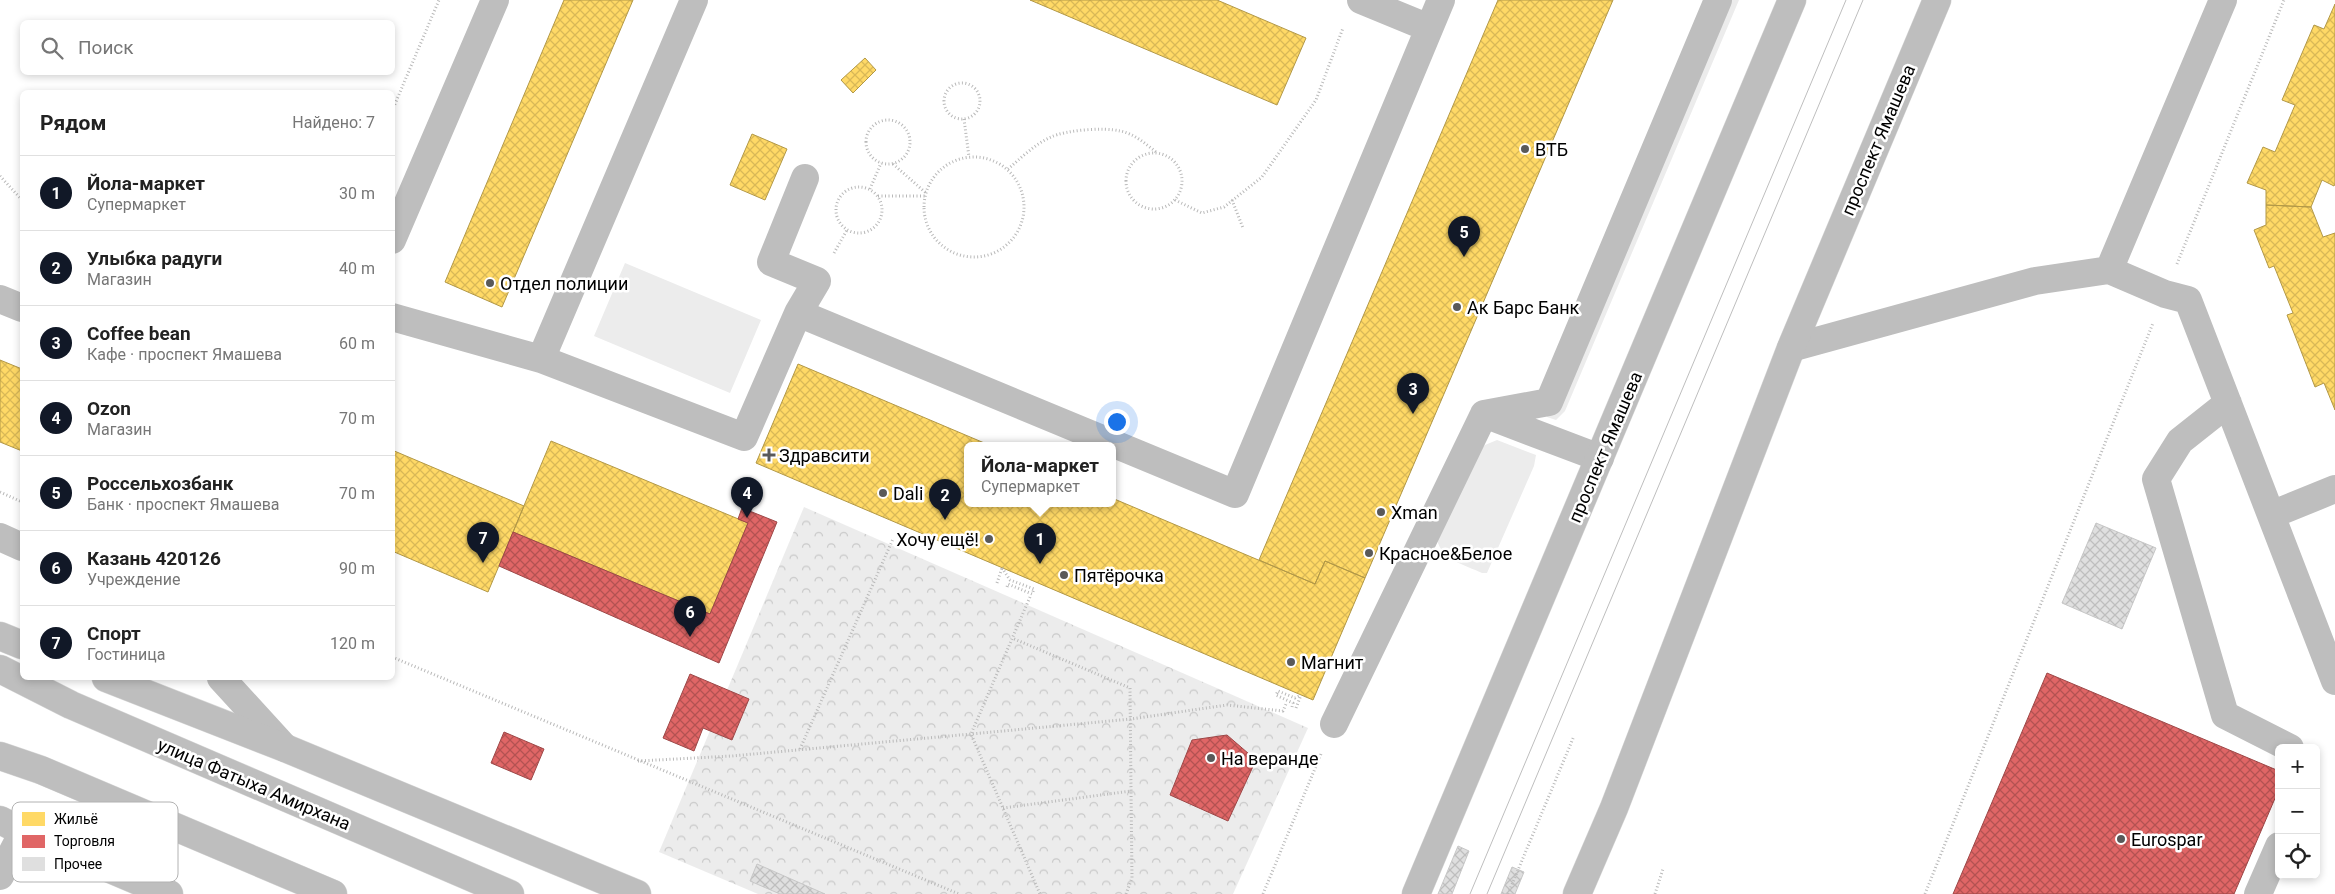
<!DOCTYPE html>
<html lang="ru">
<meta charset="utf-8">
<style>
:root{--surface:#fff;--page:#f6f6f6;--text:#222;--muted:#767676;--line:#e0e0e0;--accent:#111827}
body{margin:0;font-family:Roboto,sans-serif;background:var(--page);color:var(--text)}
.controls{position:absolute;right:15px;bottom:15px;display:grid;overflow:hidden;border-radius:8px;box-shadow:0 2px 8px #0003}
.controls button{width:45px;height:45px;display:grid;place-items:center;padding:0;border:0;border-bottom:1px solid var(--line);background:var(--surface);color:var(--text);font:25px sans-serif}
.you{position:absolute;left:1116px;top:421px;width:18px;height:18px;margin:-12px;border:4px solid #fff;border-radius:50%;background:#1a73e8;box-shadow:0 0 0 8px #1a73e833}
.badge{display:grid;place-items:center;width:32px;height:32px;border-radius:50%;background:var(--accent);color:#fff;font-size:16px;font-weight:700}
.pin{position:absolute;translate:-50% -41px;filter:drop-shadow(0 1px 2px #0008)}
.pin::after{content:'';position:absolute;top:26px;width:18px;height:15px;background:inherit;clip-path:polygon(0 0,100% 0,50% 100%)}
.popup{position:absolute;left:964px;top:442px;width:152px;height:65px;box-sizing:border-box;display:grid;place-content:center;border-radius:8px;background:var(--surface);filter:drop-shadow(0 1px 4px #0005);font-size:16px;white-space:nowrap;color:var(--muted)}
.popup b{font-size:19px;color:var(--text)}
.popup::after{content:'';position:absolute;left:50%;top:100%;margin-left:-10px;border:10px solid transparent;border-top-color:var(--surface)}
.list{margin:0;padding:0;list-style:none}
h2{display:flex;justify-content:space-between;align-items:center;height:65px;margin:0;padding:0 20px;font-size:21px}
h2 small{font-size:16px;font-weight:400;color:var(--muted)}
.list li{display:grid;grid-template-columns:32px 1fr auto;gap:15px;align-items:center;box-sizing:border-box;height:75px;padding:0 20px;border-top:1px solid var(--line)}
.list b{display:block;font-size:19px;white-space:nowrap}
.list p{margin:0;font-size:16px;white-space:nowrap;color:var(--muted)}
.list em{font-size:16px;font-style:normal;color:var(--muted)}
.icon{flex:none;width:28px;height:28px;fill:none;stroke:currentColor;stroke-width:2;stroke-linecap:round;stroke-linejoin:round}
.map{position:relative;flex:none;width:2335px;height:894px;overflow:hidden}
.search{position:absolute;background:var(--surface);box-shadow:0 2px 8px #0003;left:20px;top:20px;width:375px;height:55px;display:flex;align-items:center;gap:12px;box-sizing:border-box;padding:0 18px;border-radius:8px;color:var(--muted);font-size:19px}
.panel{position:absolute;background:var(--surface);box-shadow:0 2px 8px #0003;left:20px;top:90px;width:375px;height:590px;border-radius:8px}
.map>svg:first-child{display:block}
.grass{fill:#ececec}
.forest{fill:url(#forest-crowns)}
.homes{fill:url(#homes-cross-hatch);stroke:#b29847}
.shops{fill:url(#shops-cross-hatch);stroke:#9d4747}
.building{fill:url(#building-cross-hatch);stroke:#c7c7c7}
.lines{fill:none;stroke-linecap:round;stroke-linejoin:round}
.major-casing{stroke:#dbdbdb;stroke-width:29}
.path{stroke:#b9b9b9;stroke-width:3;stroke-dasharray:1 2.5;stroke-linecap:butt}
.minor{stroke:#bebebe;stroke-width:28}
.major{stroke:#bebebe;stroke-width:28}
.tram{stroke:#bebebe;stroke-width:1}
.poi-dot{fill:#595959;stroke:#fff;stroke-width:2}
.labels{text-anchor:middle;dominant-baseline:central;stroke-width:5;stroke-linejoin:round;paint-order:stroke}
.street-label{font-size:18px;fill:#000;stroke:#fff}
.poi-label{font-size:18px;fill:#000;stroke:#fff;text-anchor:start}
.key{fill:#fff;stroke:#b2b2b2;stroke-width:1}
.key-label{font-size:14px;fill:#000}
</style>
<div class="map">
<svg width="2335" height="894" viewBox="0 0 2335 894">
<defs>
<pattern id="forest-crowns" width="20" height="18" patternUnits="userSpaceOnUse" patternTransform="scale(1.25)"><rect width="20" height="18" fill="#ececec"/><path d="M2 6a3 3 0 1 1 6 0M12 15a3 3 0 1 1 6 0" fill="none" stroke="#c9c9c9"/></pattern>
<pattern id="homes-cross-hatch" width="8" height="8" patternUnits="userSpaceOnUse" patternTransform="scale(1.25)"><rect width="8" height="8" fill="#ffd966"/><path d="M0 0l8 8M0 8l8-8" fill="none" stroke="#d9b857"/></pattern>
<pattern id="shops-cross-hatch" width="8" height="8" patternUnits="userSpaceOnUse" patternTransform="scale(1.25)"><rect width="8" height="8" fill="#e06666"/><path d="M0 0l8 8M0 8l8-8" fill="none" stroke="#b35252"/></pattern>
<pattern id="building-cross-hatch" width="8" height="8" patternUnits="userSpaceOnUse" patternTransform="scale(1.25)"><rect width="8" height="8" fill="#dfdfdf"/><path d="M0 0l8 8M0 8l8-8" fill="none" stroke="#bebebe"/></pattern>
</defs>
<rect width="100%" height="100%" fill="#fff"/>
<path class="grass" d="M1718,0H1739L1565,411L1556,420L1547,417L1546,411Z
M625,263L761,320L730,393L594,336Z
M1497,440L1536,455L1534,466L1487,573H1482C1465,565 1442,560 1437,540L1473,457L1485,445Z"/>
<path class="forest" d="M804,507L1308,728L1233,894H758L659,852Z"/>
<path class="homes" d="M564,0H633L502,307L445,282Z
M1030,0H1217L1306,38L1277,105Z
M1498,0H1613L1365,578L1325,561L1315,584L1259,560Z
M2335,4V184L2334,186L2322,180L2311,207L2266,205V190L2247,183L2263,147L2275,152L2295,105L2282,100L2314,25L2324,29Z
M865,58L876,70L853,93L841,80Z
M752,134L787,149L765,200L730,185Z
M2266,205L2311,207L2323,237L2335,233V410L2324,383L2315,387L2287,315L2293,313L2274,266L2269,268L2254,230L2266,225Z
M0,360L22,369V451L0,442Z
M798,364L989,445H968V503H1112V498L1315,584L1325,561L1365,578L1313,700L756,463Z
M551,441L748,523L710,614L513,532Z
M392,450L524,506L488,592L392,551Z"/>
<path class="shops" d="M742,508L777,522L719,663L499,566L513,532L710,614L748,523L738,519Z
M2047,673L2279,771V789L2234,894H1953Z
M690,674L749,699L732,740L703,728L694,751L663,738Z
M504,732L544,749L531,780L491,763Z
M1227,735L1256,760L1228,821L1170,795L1192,740Z"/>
<path class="building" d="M2096,523L2156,548L2122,629L2062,603Z
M1458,846L1469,851L1452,894H1438Z
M757,864L825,894H780L750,881Z
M1512,867L1524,872L1515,894H1501Z"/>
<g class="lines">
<defs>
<path id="major" d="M0,636L22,645
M0,669L71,705L510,894
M106,678L285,748L637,894
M0,756L41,770L333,894
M0,820L23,832L169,894
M1416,894L1792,0
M1577,894L1614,808L1791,348L1937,0"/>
</defs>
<use href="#major" class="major-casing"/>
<path class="path" d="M944 101a18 18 0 1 1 36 0a18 18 0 1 1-36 0Z
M392,111L439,0
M964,119L969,157
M866 142a22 22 0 1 1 44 0a22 22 0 1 1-44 0Z
M1126 181a28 28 0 1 1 56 0a28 28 0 1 1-56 0Z
M924 207a50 50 0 1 1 100 0a50 50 0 1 1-100 0Z
M893,164L926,193
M1008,169C1021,158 1035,144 1051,137C1066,130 1104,127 1120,131C1133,133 1146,144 1156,152
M0,176L22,200
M836 210a23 23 0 1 1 46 0a23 23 0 1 1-46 0Z
M870,189L881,163
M878,196H926
M1175,200L1202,213L1224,207L1262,177L1316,100L1343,28
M1232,200L1243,228
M834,253L847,230
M2177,264L2284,0
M0,492L22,502
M1002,568L1010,580L1034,589L1032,594L1008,584L1007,587
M997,583L1002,568
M1030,597L971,734L1040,894
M392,657L959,894
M1292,707L1293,703L1276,695L1278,691L1295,698L1301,695
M1296,708L1301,695
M800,749L893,539
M638,761L732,756L971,734L1131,719L1227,705L1283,711L1286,704
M1003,808L1131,791L1130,688L1012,638
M1126,894L1132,878L1131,791
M1263,894L1321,754
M1508,894L1574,736
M1655,894L1663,869
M1925,894L2153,323"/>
<path class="minor" d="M1361,0L1429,28
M392,240L495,0
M2109,270L2223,0
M0,299L22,308
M798,313L817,281L771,262L805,178
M392,317L541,359L744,437L798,313L1235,494L1441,0
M1791,348L2035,281L2109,270L2165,294L2188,300L2335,681
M541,359L694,0
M2228,403L2180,441L2156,479L2225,715L2290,748
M1484,414L1549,402L1718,0
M1484,414L1600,458
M2271,515L2335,489
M0,537L22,547
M221,678L285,748
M1334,724L1484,414
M0,876L23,832
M2258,894L2279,846"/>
<use href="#major" class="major"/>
<path class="tram" d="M1470,894L1846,0
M1487,894L1863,0"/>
</g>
<g class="poi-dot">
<circle cx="1525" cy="149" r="5"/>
<circle cx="490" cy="283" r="5"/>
<circle cx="1457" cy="307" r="5"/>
<path d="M766.5 447.5h5v5h5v5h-5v5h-5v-5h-5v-5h5z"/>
<circle cx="883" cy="493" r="5"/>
<circle cx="1381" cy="512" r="5"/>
<circle cx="989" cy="539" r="5"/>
<circle cx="1369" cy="553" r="5"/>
<circle cx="1064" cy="575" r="5"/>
<circle cx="1291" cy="662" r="5"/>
<circle cx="1211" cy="758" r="5"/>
<circle cx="2121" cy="839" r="5"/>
</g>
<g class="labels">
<g class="street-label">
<text transform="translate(1878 140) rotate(-67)">проспект Ямашева</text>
<text transform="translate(1605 447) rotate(-67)">проспект Ямашева</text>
<text transform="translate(254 784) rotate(23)">улица Фатыха Амирхана</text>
</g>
<g class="poi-label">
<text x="1535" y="149">ВТБ</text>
<text x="500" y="283">Отдел полиции</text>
<text x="1467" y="307">Ак Барс Банк</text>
<text x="779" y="455">Здравсити</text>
<text x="893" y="493">Dali</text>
<text x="1391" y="512">Xman</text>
<text x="979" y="539" text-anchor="end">Хочу ещё!</text>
<text x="1379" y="553">Красное&amp;Белое</text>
<text x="1074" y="575">Пятёрочка</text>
<text x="1301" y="662">Магнит</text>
<text x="1221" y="758">На веранде</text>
<text x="2131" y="839">Eurospar</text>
</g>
</g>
<rect x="12" y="802" width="166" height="80" rx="8" class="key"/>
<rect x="22" y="812" width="23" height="14" fill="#ffd966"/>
<rect x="22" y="835" width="23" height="13" fill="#e06666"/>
<rect x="22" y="857" width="23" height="14" fill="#dfdfdf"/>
<g class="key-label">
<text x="54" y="824">Жильё</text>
<text x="54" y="846">Торговля</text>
<text x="54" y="869">Прочее</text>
</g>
</svg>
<div class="controls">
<button>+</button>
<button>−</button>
<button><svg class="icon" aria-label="locate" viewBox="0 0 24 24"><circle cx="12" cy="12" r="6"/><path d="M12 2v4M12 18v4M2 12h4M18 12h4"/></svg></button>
</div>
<div class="you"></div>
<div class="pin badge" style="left:1040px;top:564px">1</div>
<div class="popup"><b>Йола-маркет</b>Супермаркет</div>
<div class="pin badge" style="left:945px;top:520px">2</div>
<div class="pin badge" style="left:1413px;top:414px">3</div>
<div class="pin badge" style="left:747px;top:518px">4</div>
<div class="pin badge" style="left:1464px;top:257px">5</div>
<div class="pin badge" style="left:690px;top:637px">6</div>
<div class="pin badge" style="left:483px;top:563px">7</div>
<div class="search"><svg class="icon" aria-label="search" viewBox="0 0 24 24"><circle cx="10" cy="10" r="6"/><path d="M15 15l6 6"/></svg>Поиск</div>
<section class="panel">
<h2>Рядом<small>Найдено: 7</small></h2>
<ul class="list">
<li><span class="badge">1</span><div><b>Йола-маркет</b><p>Супермаркет</p></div><em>30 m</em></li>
<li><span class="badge">2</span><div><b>Улыбка радуги</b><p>Магазин</p></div><em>40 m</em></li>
<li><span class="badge">3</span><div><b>Coffee bean</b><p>Кафе · проспект Ямашева</p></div><em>60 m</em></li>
<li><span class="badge">4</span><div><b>Ozon</b><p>Магазин</p></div><em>70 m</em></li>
<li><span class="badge">5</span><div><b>Россельхозбанк</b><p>Банк · проспект Ямашева</p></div><em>70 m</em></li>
<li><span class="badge">6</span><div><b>Казань 420126</b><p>Учреждение</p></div><em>90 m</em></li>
<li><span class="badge">7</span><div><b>Спорт</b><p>Гостиница</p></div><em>120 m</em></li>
</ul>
</section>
</div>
